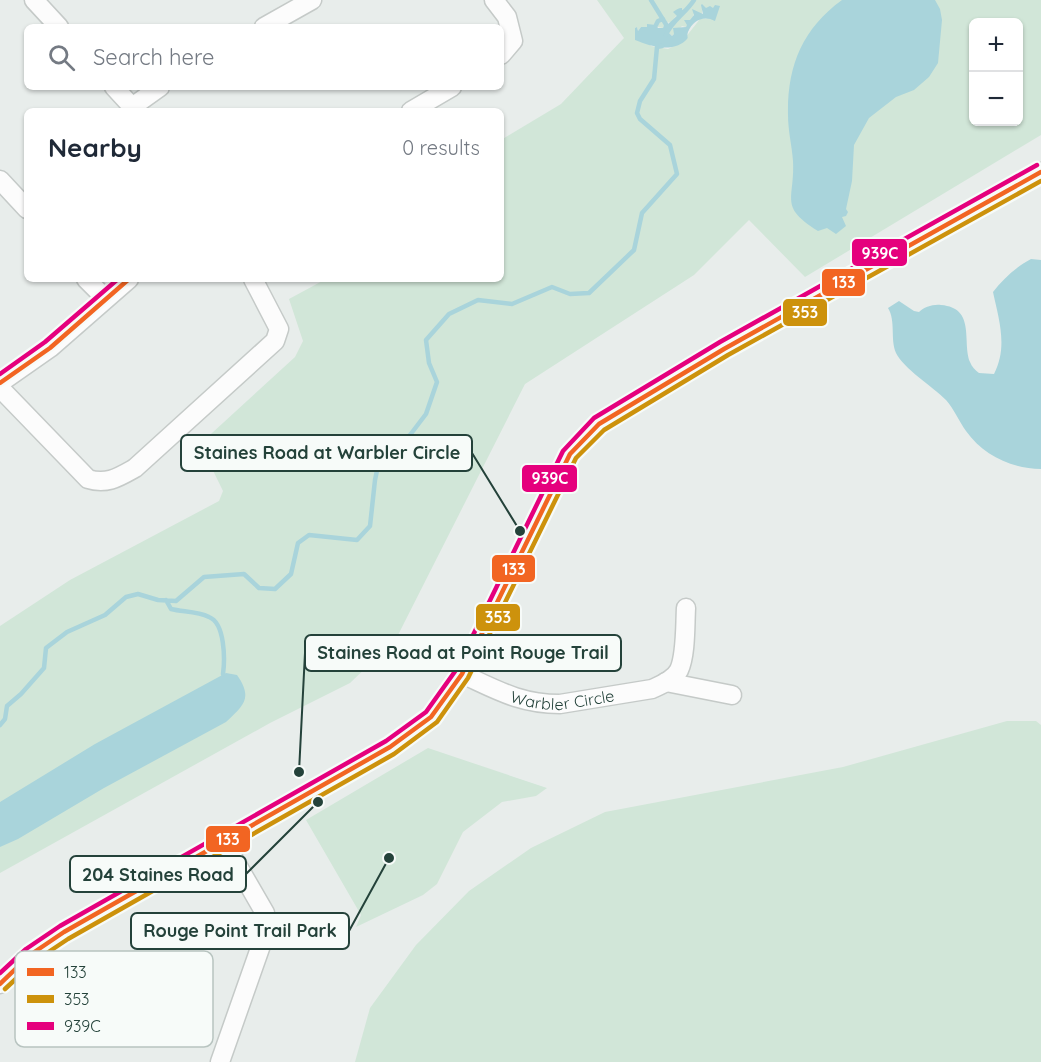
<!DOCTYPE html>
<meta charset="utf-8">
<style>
:root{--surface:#fff;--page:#f2f2f3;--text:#1f2937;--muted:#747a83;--line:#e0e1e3}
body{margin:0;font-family:Quicksand,sans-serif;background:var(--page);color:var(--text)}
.controls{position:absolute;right:18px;top:18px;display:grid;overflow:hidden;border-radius:9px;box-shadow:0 2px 4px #0004}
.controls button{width:54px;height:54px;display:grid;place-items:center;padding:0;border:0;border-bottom:2px solid var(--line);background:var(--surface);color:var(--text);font:30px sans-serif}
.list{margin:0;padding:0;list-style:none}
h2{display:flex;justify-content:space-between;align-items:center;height:78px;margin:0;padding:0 24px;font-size:26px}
h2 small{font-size:20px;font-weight:400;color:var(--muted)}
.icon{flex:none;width:33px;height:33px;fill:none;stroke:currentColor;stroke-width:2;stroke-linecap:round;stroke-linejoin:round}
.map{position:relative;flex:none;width:1041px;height:1062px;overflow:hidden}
.search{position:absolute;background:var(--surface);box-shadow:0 2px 4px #0004;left:24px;top:24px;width:480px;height:66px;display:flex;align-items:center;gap:15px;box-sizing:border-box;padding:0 21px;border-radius:9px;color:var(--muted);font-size:22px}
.panel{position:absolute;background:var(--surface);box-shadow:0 2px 4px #0004;left:24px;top:108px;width:480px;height:174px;border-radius:9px}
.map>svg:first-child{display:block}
.green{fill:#d1e6d8;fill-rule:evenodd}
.water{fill:#a9d4db}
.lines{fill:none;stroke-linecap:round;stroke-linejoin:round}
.stream{stroke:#a9d4db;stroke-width:4.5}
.minor-casing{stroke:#c5cac8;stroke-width:21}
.minor{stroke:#fcfcfc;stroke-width:18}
.bus-1-casing{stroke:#f7fbf9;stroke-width:9}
.bus-2-casing{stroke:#f7fbf9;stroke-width:9}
.bus-3-casing{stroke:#f7fbf9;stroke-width:9}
.bus-1{stroke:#f26522;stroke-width:4.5}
.bus-2{stroke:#cd920c;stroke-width:4.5}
.bus-3{stroke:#e5007d;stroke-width:4.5}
.labels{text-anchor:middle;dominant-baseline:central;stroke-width:4.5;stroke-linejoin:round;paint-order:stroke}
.street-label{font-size:16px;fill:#24423a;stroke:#f7fbf9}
.key{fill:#f7fbf9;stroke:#b8c4c0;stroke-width:1.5}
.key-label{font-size:16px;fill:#24423a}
.leader{fill:none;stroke:#24423a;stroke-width:2}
.callout-dot{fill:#24423a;stroke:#f7fbf9;stroke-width:2}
.callout{fill:#f7fbf9;stroke:#24423a;stroke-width:2}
.callout-label{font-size:18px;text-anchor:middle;font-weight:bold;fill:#24423a}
.line-badge{stroke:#f7fbf9;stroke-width:2}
.badge-label{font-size:16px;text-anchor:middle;font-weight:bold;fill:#fff}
</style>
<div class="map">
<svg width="1041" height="1062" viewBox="0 0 1041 1062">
<rect width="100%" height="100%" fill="#e8edeb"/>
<path class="green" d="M597,0H1041V135L805,277L749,220L694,275L525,384L396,639L350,683L270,723L0,873V626L70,580L219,501L223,491L200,444L295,357L303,341L289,299L326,279H501V140L561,104L624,38ZM715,7H718L715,18L700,19L681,43L668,49L651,46L635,28L637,27L638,31L641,27H647L648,25L663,28L665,23L672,22L675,17L686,10L669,28L668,32L672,36L682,26L686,27C689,24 695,15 694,11L702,14V8L713,9ZM974,22H1018V122H974Z
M1007,721H1036L1041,725V1062H355L370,1008L416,945L469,891L531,848L605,812L843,767Z
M428,748L547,788L536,796L502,802L463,832L437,884L423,895L356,927L361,915L306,820Z"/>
<path class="water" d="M842,0H935L940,9L942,20L938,63L929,77L914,90L896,97L869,118L854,145L852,181L846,209L848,212L846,216L842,217L846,226L836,234L827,228L818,231C778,206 795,200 793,161C792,146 788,131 788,115C787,67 802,29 842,0Z
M702,4L706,8L710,6L713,8L715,5L720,6L715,21C704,15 693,20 688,32C686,38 690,37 685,41C671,53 650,46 635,40V28L637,27L638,31L641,27H647V24L656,25L658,28H663L665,22L668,24L677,16L673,12C676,10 678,8 682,8V10L687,9L669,28L668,32L672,36L674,34L673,28L686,27L687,25L684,20H690L694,15L692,9L703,14L701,5Z
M1031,259L1041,260V469C1012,469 983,455 966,431C959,421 954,409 946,400C933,387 903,368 896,353C890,339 896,321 888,308L899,301L914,311L919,312C924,307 933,304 941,305C976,308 962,341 970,362C972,367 975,370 979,373L994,374C1008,347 999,320 993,292C1003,279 1016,267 1031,259Z
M226,673L237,675C253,698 244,705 226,722L104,788L18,839L0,847V802L95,744Z"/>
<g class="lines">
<path class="stream" d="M651,0L667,26
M656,25L658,21L663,19
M666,35C671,21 686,13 694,0
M166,600L171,609C183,612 197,611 209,617C225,623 225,659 223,674
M0,725L5,719L7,706L21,694L44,668L46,648L67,632L105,615L126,597L138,594L158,600L176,601L204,577L244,574L259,588L275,589L291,574L298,543L309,535L357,540L370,526L375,480L379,461L410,435L426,414L437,382L429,363L426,340L449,314L478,300L512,304L552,287L570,294L589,293L634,250L642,213L677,174L670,145L640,119L637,113L640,101L654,79L657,47L662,46"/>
<defs>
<g id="minor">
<path d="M34,0L59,27"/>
<path d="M494,0L507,17L513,41L501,55"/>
<path d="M264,27L312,0"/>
<path d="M114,87L136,111"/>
<path d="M132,107L160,87"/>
<path d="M411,111L452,87"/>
<path d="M0,180L27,209"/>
<path d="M86,279L105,298"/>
<path d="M0,383L50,348L129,279"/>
<path d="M0,388L88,479C107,485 119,477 135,468L275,341L279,329L253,279"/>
<path id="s1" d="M462,674C497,690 520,704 560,704L652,689C661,685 674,680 679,670C686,655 685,626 686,608"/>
<path d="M666,682L732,695"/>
<path d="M0,984C37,941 89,920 136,893C221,844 306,795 390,747L431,717L462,674L570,454L599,424L724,349L1041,172"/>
<path d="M220,1062L265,934V913L224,842"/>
</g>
</defs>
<use href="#minor" class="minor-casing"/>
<use href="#minor" class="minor"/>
<defs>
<path id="bus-1" d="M0,383L50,348L129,279
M0,984L30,955L64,932L390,747L431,717L462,674L570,454L599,424L724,349L1041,172"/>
<path id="bus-2" d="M5,989L35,961L68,939L394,754L437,722L468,678L576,458L604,430L728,355L1041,181"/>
<path id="bus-3" d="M0,374L45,342L118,279
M0,973L26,949L60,926L386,741L426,712L456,670L563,451L594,418L720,342L1037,165"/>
</defs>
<use href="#bus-1" class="bus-1-casing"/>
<use href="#bus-2" class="bus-2-casing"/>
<use href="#bus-3" class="bus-3-casing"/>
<use href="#bus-1" class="bus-1"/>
<use href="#bus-2" class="bus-2"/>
<use href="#bus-3" class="bus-3"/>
</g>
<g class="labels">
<g class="street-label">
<text stroke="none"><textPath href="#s1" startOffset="106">Warbler Circle</textPath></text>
</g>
</g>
<rect x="15" y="951" width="198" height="96" rx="9" class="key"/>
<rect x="27" y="968" width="27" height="8" fill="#f26522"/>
<rect x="27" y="995" width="27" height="8" fill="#cd920c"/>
<rect x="27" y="1022" width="27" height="8" fill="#e5007d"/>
<g class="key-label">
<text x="64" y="978">133</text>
<text x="64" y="1005">353</text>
<text x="64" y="1032">939C</text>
</g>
<path class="leader" d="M520 531L472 453M299 772L305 653M318 802L246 874M389 858L349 931"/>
<g class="callout-dot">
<circle cx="520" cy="531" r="6"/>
<circle cx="299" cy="772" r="6"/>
<circle cx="318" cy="802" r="6"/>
<circle cx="389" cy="858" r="6"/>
</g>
<g class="callout">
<rect x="181" y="435" width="291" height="36" rx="6"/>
<rect x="305" y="635" width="316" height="36" rx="6"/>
<rect x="70" y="856" width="176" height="36" rx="6"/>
<rect x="131" y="913" width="218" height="36" rx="6"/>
</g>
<g class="callout-label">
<text x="327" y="459">Staines Road at Warbler Circle</text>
<text x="463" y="659">Staines Road at Point Rouge Trail</text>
<text x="158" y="881">204 Staines Road</text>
<text x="240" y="937">Rouge Point Trail Park</text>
</g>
<g class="line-badge">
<rect x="851" y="238" width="57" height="29" rx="6" fill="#e5007d"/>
<rect x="821" y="268" width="45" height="29" rx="6" fill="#f26522"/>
<rect x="782" y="298" width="46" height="29" rx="6" fill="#cd920c"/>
<rect x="521" y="464" width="57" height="29" rx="6" fill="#e5007d"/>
<rect x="491" y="554" width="45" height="29" rx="6" fill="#f26522"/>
<rect x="475" y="603" width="46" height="29" rx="6" fill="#cd920c"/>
<rect x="205" y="825" width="46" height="28" rx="6" fill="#f26522"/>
</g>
<g class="badge-label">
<text x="880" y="259">939C</text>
<text x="844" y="288">133</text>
<text x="805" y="318">353</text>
<text x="550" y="484">939C</text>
<text x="514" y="575">133</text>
<text x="498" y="623">353</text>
<text x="228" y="845">133</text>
</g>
</svg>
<div class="controls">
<button>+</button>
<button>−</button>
</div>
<div class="search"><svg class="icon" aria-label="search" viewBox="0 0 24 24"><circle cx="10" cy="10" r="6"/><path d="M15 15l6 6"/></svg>Search here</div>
<section class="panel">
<h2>Nearby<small>0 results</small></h2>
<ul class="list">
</ul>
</section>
</div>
